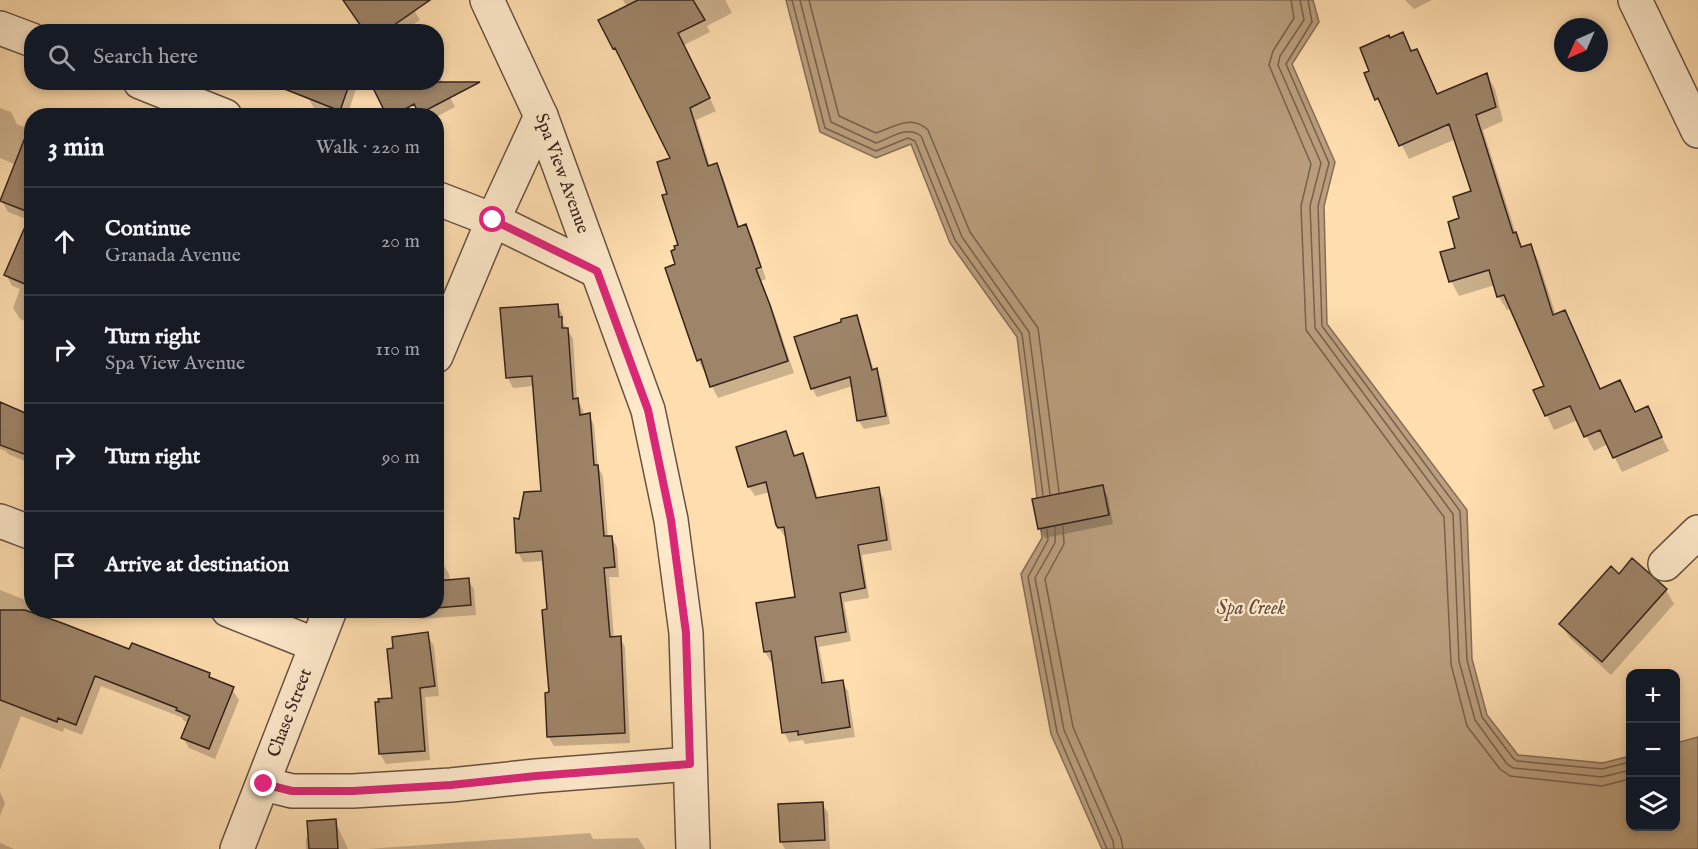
<!DOCTYPE html>
<meta charset="utf-8">
<style>
:root{--surface:#171b24;--page:#242831;--text:#f1f3f6;--muted:#9ea1a6;--line:#363941}
body{margin:0;font-family:"IM FELL English",serif;background:var(--page);color:var(--text)}
.controls{position:absolute;right:18px;bottom:18px;display:grid;overflow:hidden;border-radius:12px;box-shadow:0 3px 9px #0003}
.controls button{width:54px;height:54px;display:grid;place-items:center;padding:0;border:0;border-bottom:2px solid var(--line);background:var(--surface);color:var(--text);font:30px sans-serif}
.compass{position:absolute;left:1554px;top:18px;width:54px;height:54px;border-radius:50%;background:var(--surface);box-shadow:0 3px 9px #0003;rotate:225deg}
.stop{position:absolute;width:18px;height:18px;margin:-14px;border:4px solid #db2777;border-radius:50%;background:#fff}
.stop.end{background:#db2777;border-color:#fff;box-shadow:0 2px 6px #0008}
.list{margin:0;padding:0;list-style:none}
h2{display:flex;justify-content:space-between;align-items:center;height:78px;margin:0;padding:0 24px;font-size:26px}
h2 small{font-size:20px;font-weight:400;color:var(--muted)}
.list li{display:grid;grid-template-columns:39px 1fr auto;gap:18px;align-items:center;box-sizing:border-box;height:108px;padding:0 24px;border-top:2px solid var(--line)}
.list b{display:block;font-size:22px;white-space:nowrap}
.list p{margin:0;font-size:20px;white-space:nowrap;color:var(--muted)}
.list em{font-size:20px;font-style:normal;color:var(--muted)}
.icon{flex:none;width:33px;height:33px;fill:none;stroke:currentColor;stroke-width:2;stroke-linecap:round;stroke-linejoin:round}
.map{position:relative;flex:none;width:1698px;height:849px;overflow:hidden}
.search{position:absolute;background:var(--surface);box-shadow:0 3px 9px #0003;left:24px;top:24px;width:420px;height:66px;display:flex;align-items:center;gap:15px;box-sizing:border-box;padding:0 21px;border-radius:24px;color:var(--muted);font-size:22px}
.panel{position:absolute;background:var(--surface);box-shadow:0 3px 9px #0003;left:24px;top:108px;width:420px;height:510px;border-radius:24px}
.map>svg:first-child{display:block}
.water{fill:#ba9e7d;stroke:#856d56;stroke-width:1.5}
.shadow{fill:#0003}
.lines{fill:none;stroke-linecap:round;stroke-linejoin:round}
.shore{stroke:#78604c;stroke-width:1.5}
.building{fill:#9e8468;stroke:#36231c;stroke-width:1.5}
.minor-casing{stroke:#685241;stroke-width:36}
.minor{stroke:#fee9cb;stroke-width:33}
.route{stroke:#db2777;stroke-width:8}
.labels{text-anchor:middle;dominant-baseline:central;stroke-width:4.5;stroke-linejoin:round;paint-order:stroke}
.street-label{font-size:18px;fill:#36231c;stroke:#fee9cb}
.water-label{font-size:20px;font-style:italic;fill:#644e3e;stroke:#fee9cb}
</style>
<div class="map">
<svg width="1698" height="849" viewBox="0 0 1698 849">
<rect width="100%" height="100%" fill="#feddaf"/>
<filter id="stains"><feTurbulence type="fractalNoise" baseFrequency=".00333" numOctaves="4"/><feColorMatrix values="0 0 0 0 .2 0 0 0 0 .09 0 0 0 0 .02 0 0 0 .5 -.17"/></filter>
<radialGradient id="worn" r=".72"><stop offset=".6" stop-color="#630" stop-opacity="0"/><stop offset="1" stop-color="#630" stop-opacity=".3"/></radialGradient>
<path class="water" d="M786,0H1313L1319,22L1292,64L1335,162L1324,206L1327,324L1467,510L1472,659L1487,715L1518,755L1603,763L1630,756V826H1676V743L1698,737V849H1102L1051,734L1021,574L1042,538L1017,337L950,243L911,144L876,158L820,132Z"/>
<path class="shadow" d="M343,0H408L420,20L413,25L417,32H365Z
M623,0H725L732,13L707,26L710,32L684,45L716,111L696,120L710,167L716,165L723,177L740,228L746,226L752,237L766,279L761,281L776,319L794,373L718,398L698,360L677,265L680,246L669,194L672,159L622,60H621L614,49L600,21L627,7Z
M1405,0H1432L1414,9Z
M1401,32L1412,52L1416,51L1425,65L1438,96L1487,75L1495,89L1503,121L1483,130L1516,234L1523,248L1530,245L1538,260L1556,315L1564,312L1601,390L1620,381L1636,413L1647,408L1669,451L1622,472L1608,444L1594,451L1578,420L1554,430L1535,391L1546,387L1512,309L1507,310L1498,296L1495,285L1459,296L1451,281L1461,219L1473,192L1456,139L1409,159L1377,99L1366,74L1371,72L1362,49Z
M436,70L455,107L436,117V116H423L400,82H436Z
M314,82H355L357,86L347,116H334L314,108L308,98Z
M0,108L11,112L17,124L32,131V324L20,319L13,308L20,289L12,286L6,274L29,220L8,212L2,201L16,165L0,158Z
M557,305L563,315V323L573,339L577,400L583,410L584,416L589,415L594,425L598,467L603,476L608,538L611,537L617,547L619,577H609L614,638H620L625,647L630,743L554,746L548,736L551,694L549,610L544,561L523,562L518,552L521,520L543,492L534,386L513,388L508,378Z
M856,317L861,326L874,371L876,370L881,379L890,424L864,429L858,420L853,386L817,397L812,388Z
M0,404L16,411L17,408L31,415L32,413V464L8,454L6,451L0,449Z
M786,433L796,457L802,455L808,465L818,499L878,489L884,499L892,550L862,555L869,598L844,602L851,641L819,647L826,684L842,682L848,691L855,737L805,744L803,740L789,742L784,732L773,661L771,662L765,652L758,604L797,598L787,537H785L777,525L770,492L755,496L749,487L737,448Z
M1102,487L1108,497L1113,524L1045,538L1039,528Z
M436,552L449,574L450,581L468,580L474,589L476,615L421,619L416,610H436Z
M0,590L23,599L27,605L32,608V610L39,611L43,618L130,651L209,675L213,681L232,689L239,700L215,759L189,748L183,738L189,723L184,721L181,717L101,686L82,735L64,728L63,732L21,716L0,770Z
M1666,590L1674,604L1611,675L1570,638L1561,624Z
M428,636L434,646L439,696L425,697L430,760L386,764L380,754L394,699Z
M0,792L5,803L0,816Z
M822,803L828,813L830,849H785L781,842Z
M335,821L348,849H306V838H310Z
M590,833L593,839L638,838L645,849H367Z
M0,843L14,849H0Z"/>
<g class="lines">
<path class="shore" d="M792,0L825,128L876,151L908,138L915,141L955,240L1022,334L1043,495
M800,0L831,122L876,143C891,138 907,125 921,136L962,237L1029,332L1050,494
M809,0L839,116L876,133C894,127 911,114 928,130L970,232L1038,328L1059,492
M1291,0L1294,18L1273,51L1269,65L1311,164L1301,206L1306,330L1444,517L1451,664L1467,726L1500,769L1510,776L1602,786L1630,779
M1300,0L1304,20L1280,56L1278,65L1321,163L1310,206L1315,328L1453,514L1459,661L1475,720L1507,764L1513,768L1602,777L1630,770
M1308,0L1312,22L1286,64L1329,163L1318,206L1322,326L1460,511L1467,660L1482,717L1513,758L1517,761L1602,769L1630,762
M1063,526L1064,544L1045,579L1073,727L1121,838L1123,849
M1055,527V543L1035,578L1064,730L1113,841L1114,849
M1047,529L1048,540L1028,577L1057,732L1107,849"/>
</g>
<path class="building" d="M343,0H430L384,32H365Z
M638,0H693L705,20L678,33L710,98L690,108L708,166L717,163L738,227L746,224L761,267L756,269L770,305L788,361L710,387L701,359L697,361L665,268L675,264L671,251L675,249L674,246L678,245L662,195L667,194L657,162L670,158L615,48L613,49L598,20Z
M1403,32L1411,51L1417,49L1437,94L1487,73L1496,107L1476,115L1513,233L1516,232L1521,247L1531,244L1553,315L1565,310L1600,389L1620,380L1635,412L1648,406L1662,437L1613,458L1600,430L1584,437L1570,406L1545,416L1533,390L1544,386L1504,295L1497,297L1489,270L1449,282L1440,252L1455,248L1448,222L1459,218L1453,197L1471,191L1449,124L1399,146L1378,98L1375,100L1364,73L1369,71L1360,48L1389,35L1390,38Z
M273,82H350L340,111L272,84Z
M370,82H480L419,114L414,104L393,116H387Z
M30,125H32V287L4,275L31,213L0,201Z
M558,304L559,317H562V328H568L573,399L578,398L580,415L590,413L594,465H598L604,536H612L615,567L604,568L610,637L621,636L625,733L547,737L545,693L549,692L542,610L547,609L542,551L516,553L514,518L519,519L524,492L541,491L532,376L506,378L500,308Z
M857,315L872,370L877,368L886,416L857,421L850,377L811,389L794,337L841,322V319Z
M0,402L32,416V457L0,445Z
M786,431L794,456L803,453L816,498L879,487L887,540L858,545L865,588L840,593L846,632L815,637L822,683L843,680L850,727L798,735V731L782,733L771,651L764,652L756,603L795,597L784,527L778,528L776,525L766,482L748,487L736,447Z
M1103,485L1109,515L1038,529L1032,499Z
M1632,558L1667,589L1602,662L1559,624L1611,566L1619,574Z
M469,578L471,605L436,608V581Z
M0,610H25L62,623L129,649L132,643L210,673L209,677L234,687L209,749L181,738L190,716L176,710L177,708L95,676L76,725L58,718L57,722L0,700Z
M428,632L435,686L420,688L425,751L379,754L375,702H379L378,699L392,698L387,649L393,648L392,637Z
M823,802L825,840L780,842L778,804Z
M336,819L338,849H309L307,821Z"/>
<g class="lines">
<defs>
<g id="minor">
<path id="s1" d="M487,0L541,116L648,410L671,520L686,633L693,849"/>
<path d="M1635,0L1698,131"/>
<path d="M0,28L32,40"/>
<path d="M140,82L225,116"/>
<path d="M436,198L493,220L597,271"/>
<path d="M436,356L493,220L541,116"/>
<path d="M0,521L32,533"/>
<path d="M1665,564L1698,532"/>
<path d="M228,610L316,645"/>
<path d="M264,784L292,791H353L451,785L536,776L690,764"/>
<path id="s2" d="M237,849L330,610"/>
</g>
</defs>
<use href="#minor" class="minor-casing"/>
<use href="#minor" class="minor"/>
</g>
<g class="lines">
<path class="route" d="M264,784L292,791H353L451,785L536,776L690,764L686,633L671,520L648,410L597,271L493,220"/>
</g>
<g class="labels">
<g class="street-label">
<text stroke="none"><textPath href="#s1" startOffset="189">Spa View Avenue</textPath></text>
<text stroke="none"><textPath href="#s2" startOffset="146">Chase Street</textPath></text>
</g>
<g class="water-label">
<text x="1251" y="608">Spa Creek</text>
</g>
</g>
<rect width="100%" height="100%" filter="url(#stains)"/>
<rect width="100%" height="100%" fill="url(#worn)"/>
</svg>
<div class="controls">
<button>+</button>
<button>−</button>
<button><svg class="icon" aria-label="layers" viewBox="0 0 24 24"><path d="M12 4l9 5-9 5-9-5zM3 14l9 5 9-5"/></svg></button>
</div>
<svg class="compass" viewBox="-18 -18 36 36"><path d="M0-13l5 13h-10z" fill="#e53935"/><path d="M0 13l5-13h-10z" fill="#9ea1a6"/></svg>
<div class="stop" style="left:493px;top:220px"></div>
<div class="stop end" style="left:264px;top:784px"></div>
<div class="search"><svg class="icon" aria-label="search" viewBox="0 0 24 24"><circle cx="10" cy="10" r="6"/><path d="M15 15l6 6"/></svg>Search here</div>
<section class="panel">
<h2>3 min<small>Walk · 220 m</small></h2>
<ul class="list">
<li><svg class="icon" aria-label="ahead" viewBox="0 0 24 24"><path d="M12 20V5M6 11l6-6 6 6"/></svg><div><b>Continue</b><p>Granada Avenue</p></div><em>20 m</em></li>
<li><svg class="icon" aria-label="right" viewBox="0 0 24 24"><path d="M7 20v-9h11M14 6l5 5-5 5"/></svg><div><b>Turn right</b><p>Spa View Avenue</p></div><em>110 m</em></li>
<li><svg class="icon" aria-label="right" viewBox="0 0 24 24"><path d="M7 20v-9h11M14 6l5 5-5 5"/></svg><div><b>Turn right</b></div><em>90 m</em></li>
<li><svg class="icon" aria-label="arrive" viewBox="0 0 24 24"><path d="M6 21V4h12l-3 4 3 4H6"/></svg><div><b>Arrive at destination</b></div></li>
</ul>
</section>
</div>
